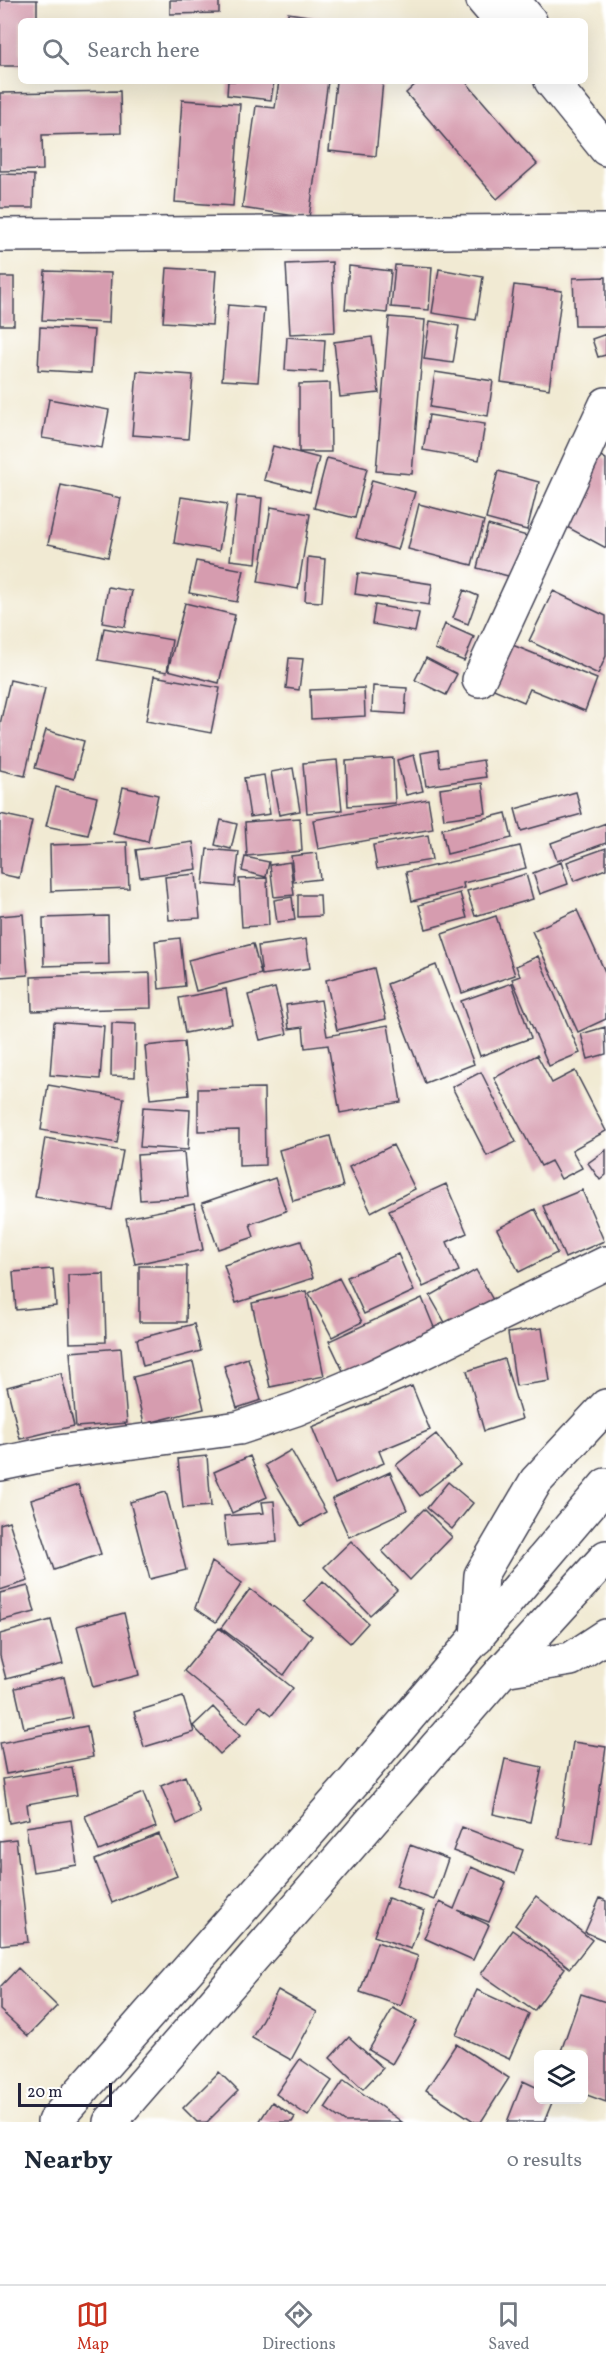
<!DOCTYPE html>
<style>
:root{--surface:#fff;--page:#f2f2f3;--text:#1f2937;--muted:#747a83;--line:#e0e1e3;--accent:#c8321e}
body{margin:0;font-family:Vollkorn,serif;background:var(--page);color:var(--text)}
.controls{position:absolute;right:18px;bottom:18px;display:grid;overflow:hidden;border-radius:9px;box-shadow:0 6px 24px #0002}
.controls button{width:54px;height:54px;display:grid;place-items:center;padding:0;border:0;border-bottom:2px solid var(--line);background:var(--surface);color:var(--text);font:30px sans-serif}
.scale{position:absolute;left:18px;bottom:15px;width:94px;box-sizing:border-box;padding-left:6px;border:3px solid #22223b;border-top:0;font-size:16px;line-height:21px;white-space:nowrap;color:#22223b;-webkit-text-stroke:4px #fff;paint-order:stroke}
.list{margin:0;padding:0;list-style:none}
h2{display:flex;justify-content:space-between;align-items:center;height:78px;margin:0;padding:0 24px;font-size:26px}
h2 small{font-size:20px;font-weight:400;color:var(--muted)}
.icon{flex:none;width:33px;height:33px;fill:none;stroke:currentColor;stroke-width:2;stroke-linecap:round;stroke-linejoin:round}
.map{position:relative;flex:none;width:606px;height:2122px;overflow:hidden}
.search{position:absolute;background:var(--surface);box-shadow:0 6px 24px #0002;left:18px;right:18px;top:18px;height:66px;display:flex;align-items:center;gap:15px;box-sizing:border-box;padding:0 21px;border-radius:9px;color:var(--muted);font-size:22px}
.sheet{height:162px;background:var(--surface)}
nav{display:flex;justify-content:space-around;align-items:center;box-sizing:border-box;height:84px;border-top:2px solid var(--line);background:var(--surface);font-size:16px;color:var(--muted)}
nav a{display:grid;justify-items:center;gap:3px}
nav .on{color:var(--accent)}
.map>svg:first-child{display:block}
.building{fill:#d69caf}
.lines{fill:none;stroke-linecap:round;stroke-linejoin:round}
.minor-casing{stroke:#414052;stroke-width:36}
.major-casing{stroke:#414052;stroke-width:36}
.highway-casing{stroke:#414052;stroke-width:36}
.minor{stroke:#fff;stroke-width:33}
.major{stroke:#fff;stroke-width:33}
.highway{stroke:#fff;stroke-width:33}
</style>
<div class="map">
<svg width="606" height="2122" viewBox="0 0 606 2122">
<rect width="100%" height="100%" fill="#fff"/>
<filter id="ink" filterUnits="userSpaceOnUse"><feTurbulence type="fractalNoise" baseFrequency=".0167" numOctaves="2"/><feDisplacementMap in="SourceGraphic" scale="12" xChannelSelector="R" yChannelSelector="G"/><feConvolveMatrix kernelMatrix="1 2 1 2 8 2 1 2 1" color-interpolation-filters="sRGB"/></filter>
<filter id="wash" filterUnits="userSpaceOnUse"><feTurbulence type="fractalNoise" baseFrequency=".008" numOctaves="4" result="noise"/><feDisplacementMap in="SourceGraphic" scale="24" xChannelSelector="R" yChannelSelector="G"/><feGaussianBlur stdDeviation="1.35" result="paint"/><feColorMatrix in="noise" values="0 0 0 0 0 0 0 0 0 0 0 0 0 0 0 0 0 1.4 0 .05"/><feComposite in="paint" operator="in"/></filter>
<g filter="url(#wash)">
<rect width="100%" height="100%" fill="#f1ead3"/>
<g id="blocks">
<path class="building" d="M0,0H37V21H21V66H0Z
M170,0H219V13L170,14Z
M288,13L334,20V21H287Z
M228,81H274L271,100L227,95Z
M279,81H328L309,218L242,208L256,106L275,108Z
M336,81H383L376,156L329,151Z
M419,81H465L537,164L497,199L406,93Z
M120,91L121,133L42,135L43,170L0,171V93Z
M182,100L240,104L233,206L175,202Z
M0,174L34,175L33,208H0Z
M332,262L335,332L290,334L286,264Z
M395,265L432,267L429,310L391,307Z
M349,266L391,271L387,313L345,309Z
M167,268L216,271L212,325L163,322Z
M439,269L483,277L476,320L432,313Z
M45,271L111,273L109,323L42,320Z
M0,277H14V325H0Z
M606,277V326H575L573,278Z
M514,285L562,291L549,389L501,382Z
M228,305L264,308L258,382L222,380Z
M389,317L425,320L412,474L376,471Z
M430,321L459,326L453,363L424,359Z
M40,327L94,330L91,373L38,370Z
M606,334V355L598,357L592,339Z
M287,337L325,340L323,372L285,370Z
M372,337L379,393L340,397L334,342Z
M137,371L193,375L188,439L132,435Z
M435,372L493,381L488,416L430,407Z
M330,383L331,452H299V384Z
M49,399L109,410L102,448L42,438Z
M429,415L485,424L479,460L423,450Z
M273,446L319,458L310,492L264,480Z
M592,451L606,459V548L556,521Z
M327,458L367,468L355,518L314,508Z
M498,471L539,482L527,530L486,519Z
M372,480L415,492L398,550L356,538Z
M61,485L121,498L108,557L48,544Z
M237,496L262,498L256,563L230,560Z
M181,497L227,504L219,551L174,543Z
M419,504L484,521L472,565L408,549Z
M271,507L310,514L298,589L258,582Z
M488,525L527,536L516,578L477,568Z
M308,557L325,559L322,602L305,601Z
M196,561L244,570L237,602L189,593Z
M358,573L432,584L429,605L355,594Z
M108,587L132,591L125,627L102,623Z
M464,590L478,596L468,624L453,618Z
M553,591L606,616V656L598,674L529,641Z
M185,603L235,615L219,683L168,670Z
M375,605L419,613L415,632L372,624Z
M445,624L474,637L464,661L435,649Z
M104,628L172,640L167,672L98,660Z
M500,640L597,679L585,711L530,689L524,702L482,684Z
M289,658L303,659L299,690L286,688Z
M426,658L457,674L446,695L415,680Z
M154,676L220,688L211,733L146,721Z
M10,680L45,688L25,776L0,770V724Z
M373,686L407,688L405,714L372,712Z
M364,688L365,716L311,719L310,690Z
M46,730L84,741L74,779L35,768Z
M438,750L440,767L483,760L486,777L426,786L421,753Z
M414,755L423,791L406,795L397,760Z
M393,758L395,803L348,806L346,761Z
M337,760L342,810L307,813L303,763Z
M293,768L300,811L279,815L271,772Z
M264,775L270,814L250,817L244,778Z
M482,783L486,813L444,819L440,789Z
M56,787L97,797L88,835L46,826Z
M123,787L158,795L148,842L113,834Z
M576,792L582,814L521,831L515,809Z
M428,799L433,829L318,849L313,820Z
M506,813L512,838L447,854L442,829Z
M0,814L32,821L19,878L0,874Z
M300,818L302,851L247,856L245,822Z
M221,820L237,824L231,849L215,845Z
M606,823V843L557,861L551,843Z
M428,835L432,860L377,869L373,845Z
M127,842L129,888L51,891L50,845Z
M193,842L197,869L140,877L136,850Z
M520,846L526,868L463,883L464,888L412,901L406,872Z
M606,848V869L574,881L567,862Z
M207,849L239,852L235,887L203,884Z
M317,853L320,879L294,882L291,856Z
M245,857L269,862L266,877L242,871Z
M290,862L294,895L274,897L270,865Z
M561,862L568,884L540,894L533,873Z
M196,874L200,918L169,920L165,877Z
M526,874L533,899L475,916L467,891Z
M267,878L269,925L242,927L239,879Z
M460,893L467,918L426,929L419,905Z
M298,895H320L321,916L298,917Z
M292,897L295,920L277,922L274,900Z
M577,910L606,974V1019L578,1032L532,931Z
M23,914L28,975L0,977V916Z
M108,916L109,964L44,966L43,918Z
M496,916L515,975L462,993L442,934Z
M180,938L185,986L159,989L155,941Z
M306,939L310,968L262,975L258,946Z
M253,944L261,974L196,991L188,960Z
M538,956L580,1053L549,1066L512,979L520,976L516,966Z
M436,965L474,1064L425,1083L387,984Z
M374,968L386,1019L337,1030L326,980Z
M150,973L151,1008L32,1011L31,977Z
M512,983L531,1038L480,1056L461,1001Z
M275,988L287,1034L260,1040L248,995Z
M226,989L232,1024L185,1033L179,998Z
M321,1000L327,1036L388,1025L401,1102L340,1113L328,1045L305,1048L303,1027L289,1029L286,1005Z
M54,1022L104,1026L100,1079L50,1075Z
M112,1023L136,1024L135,1077L111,1076Z
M605,1027L606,1054L588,1059L581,1034Z
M184,1042L189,1095L150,1099L145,1046Z
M537,1055L552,1083L575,1071L606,1131L572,1150L582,1168L561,1179L551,1161L541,1166L494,1078Z
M481,1072L516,1142L487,1156L452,1087Z
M48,1085L124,1098L117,1143L41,1130Z
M264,1088L265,1165L239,1166V1130L198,1131V1089Z
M143,1107L190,1110L188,1150L140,1147Z
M330,1136L343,1187L293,1201L279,1150Z
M45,1138L123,1151L112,1210L35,1197Z
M393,1145L415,1189L371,1212L349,1167Z
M606,1150V1175L600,1180L588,1163Z
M184,1152L188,1197L140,1200L137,1155Z
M275,1178L286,1211L250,1224L254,1237L218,1249L202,1203Z
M446,1184L467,1233L447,1242L459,1271L423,1287L389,1210Z
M582,1190L604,1241L565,1258L543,1206Z
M194,1204L203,1250L135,1264L126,1218Z
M535,1209L557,1253L519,1272L497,1229Z
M301,1241L313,1278L236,1303L224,1265Z
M398,1254L414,1291L364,1314L347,1277Z
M139,1266H187L186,1322H139Z
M53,1269L56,1306L16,1310L13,1272Z
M476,1270L493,1300L447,1326L430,1296Z
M104,1274L106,1342L70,1343L68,1275Z
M339,1278L362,1322L332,1337L309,1293Z
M306,1291L324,1376L270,1387L252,1303Z
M422,1298L438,1337L347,1379L329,1341Z
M194,1324L201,1351L143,1366L137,1339Z
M542,1328L550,1381L516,1386L508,1333Z
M121,1348L127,1423L76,1427L70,1352Z
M248,1358L261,1400L237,1408L224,1366Z
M504,1359L522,1419L484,1431L467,1371Z
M193,1362L204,1409L144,1424L133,1377Z
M61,1373L74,1426L20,1439L7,1387Z
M412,1386L430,1430L379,1451L384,1463L335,1484L312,1427Z
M436,1434L460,1465L420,1496L396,1465Z
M291,1450L326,1512L301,1526L265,1465Z
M207,1456L211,1506L183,1508L178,1459Z
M250,1456L267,1497L232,1513L214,1472Z
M390,1472L407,1510L349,1537L332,1499Z
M448,1482L473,1503L452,1529L427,1508Z
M78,1485L101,1554L54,1570L31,1500Z
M166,1492L186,1570L150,1579L130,1502Z
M274,1501L277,1542L227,1546L224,1516L264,1513L262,1502Z
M424,1509L452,1537L410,1580L382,1551Z
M9,1521L28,1581L0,1590V1524Z
M351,1541L397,1590L370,1615L324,1567Z
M212,1562L242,1583L216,1622L195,1608Z
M323,1581L368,1623L350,1643L304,1601Z
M28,1586L35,1612L0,1621V1593Z
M250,1589L312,1636L284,1675L221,1628Z
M124,1613L139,1675L93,1687L77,1626Z
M51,1620L63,1664L6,1679L0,1656V1634Z
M219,1628L293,1688L272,1715L260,1706L247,1723L184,1671Z
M64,1677L73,1718L24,1728L15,1688Z
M183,1697L194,1732L144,1747L134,1712Z
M213,1707L240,1736L220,1754L193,1726Z
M87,1726L93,1757L6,1774L0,1743Z
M573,1742L606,1747L592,1844L558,1838Z
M505,1759L542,1767L530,1822L493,1814Z
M72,1767L77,1795L27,1804L29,1819L9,1823L3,1779Z
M185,1776L200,1813L177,1824L161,1786Z
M143,1793L156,1827L99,1851L85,1816Z
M71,1820L77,1865L33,1872L26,1827Z
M462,1827L523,1850L515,1874L453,1851Z
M159,1834L177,1876L112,1903L95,1860Z
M16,1839L28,1942L0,1945V1841Z
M410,1845L448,1859L434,1900L396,1886Z
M471,1867L506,1882L489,1922L457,1910L489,1925L473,1960L424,1938L440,1902L454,1909Z
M536,1896L592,1940L570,1968L515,1925Z
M388,1898L424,1911L411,1949L374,1936Z
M600,1898L606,1901V1941L585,1932Z
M512,1930L565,1968L534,2011L481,1974Z
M377,1942L418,1956L401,2006L360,1992Z
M18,1968L57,2006L28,2036L0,2010V1987Z
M278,1990L317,2012L291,2060L252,2038Z
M477,1990L529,2014L509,2059L456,2035Z
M581,1994L606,2002V2102L584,2094V2054H560Z
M393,2008L417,2021L392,2064L369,2050Z
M349,2037L383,2068L363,2089L330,2058Z
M456,2044L509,2078L481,2122H475L426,2090Z
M300,2059L332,2081L308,2116L276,2094Z
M219,2072L238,2091L207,2122H197L183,2108Z
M344,2080L402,2122H345L325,2108Z
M523,2081L538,2088V2100H553L544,2122H507Z
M272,2102L295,2117L292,2122H259Z"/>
</g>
</g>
<g filter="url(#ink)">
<use href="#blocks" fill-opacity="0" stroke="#414052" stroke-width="1.5"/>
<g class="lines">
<defs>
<path id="minor" d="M0,235L606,231
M479,680L606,404
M0,1464L58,1452L239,1428L296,1409L374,1376L606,1263"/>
<path id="major" d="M483,0L501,21
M513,0L530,21
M551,81L606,149
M477,1638L481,1575L536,1481L606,1406
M503,1670L571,1659L606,1636"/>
<path id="highway" d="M54,2122L355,1780L606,1485
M110,2122L503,1670L606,1557"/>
</defs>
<use href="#minor" class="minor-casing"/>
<use href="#major" class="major-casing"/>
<use href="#highway" class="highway-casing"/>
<use href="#minor" class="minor"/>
<use href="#major" class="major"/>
<use href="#highway" class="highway"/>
</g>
</g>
</svg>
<div class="controls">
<button><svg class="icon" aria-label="layers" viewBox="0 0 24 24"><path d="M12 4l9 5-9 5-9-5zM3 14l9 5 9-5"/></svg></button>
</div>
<div class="scale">20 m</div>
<div class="search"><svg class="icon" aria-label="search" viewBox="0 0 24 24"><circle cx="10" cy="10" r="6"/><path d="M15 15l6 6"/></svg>Search here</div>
</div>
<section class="sheet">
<h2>Nearby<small>0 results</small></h2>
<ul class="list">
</ul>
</section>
<nav>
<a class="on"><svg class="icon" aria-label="map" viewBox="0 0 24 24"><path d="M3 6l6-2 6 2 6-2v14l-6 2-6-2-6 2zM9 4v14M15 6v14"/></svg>Map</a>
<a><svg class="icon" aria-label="directions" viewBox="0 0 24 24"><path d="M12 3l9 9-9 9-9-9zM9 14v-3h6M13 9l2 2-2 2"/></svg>Directions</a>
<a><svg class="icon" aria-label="saved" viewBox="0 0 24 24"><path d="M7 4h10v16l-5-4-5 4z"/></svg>Saved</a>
</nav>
